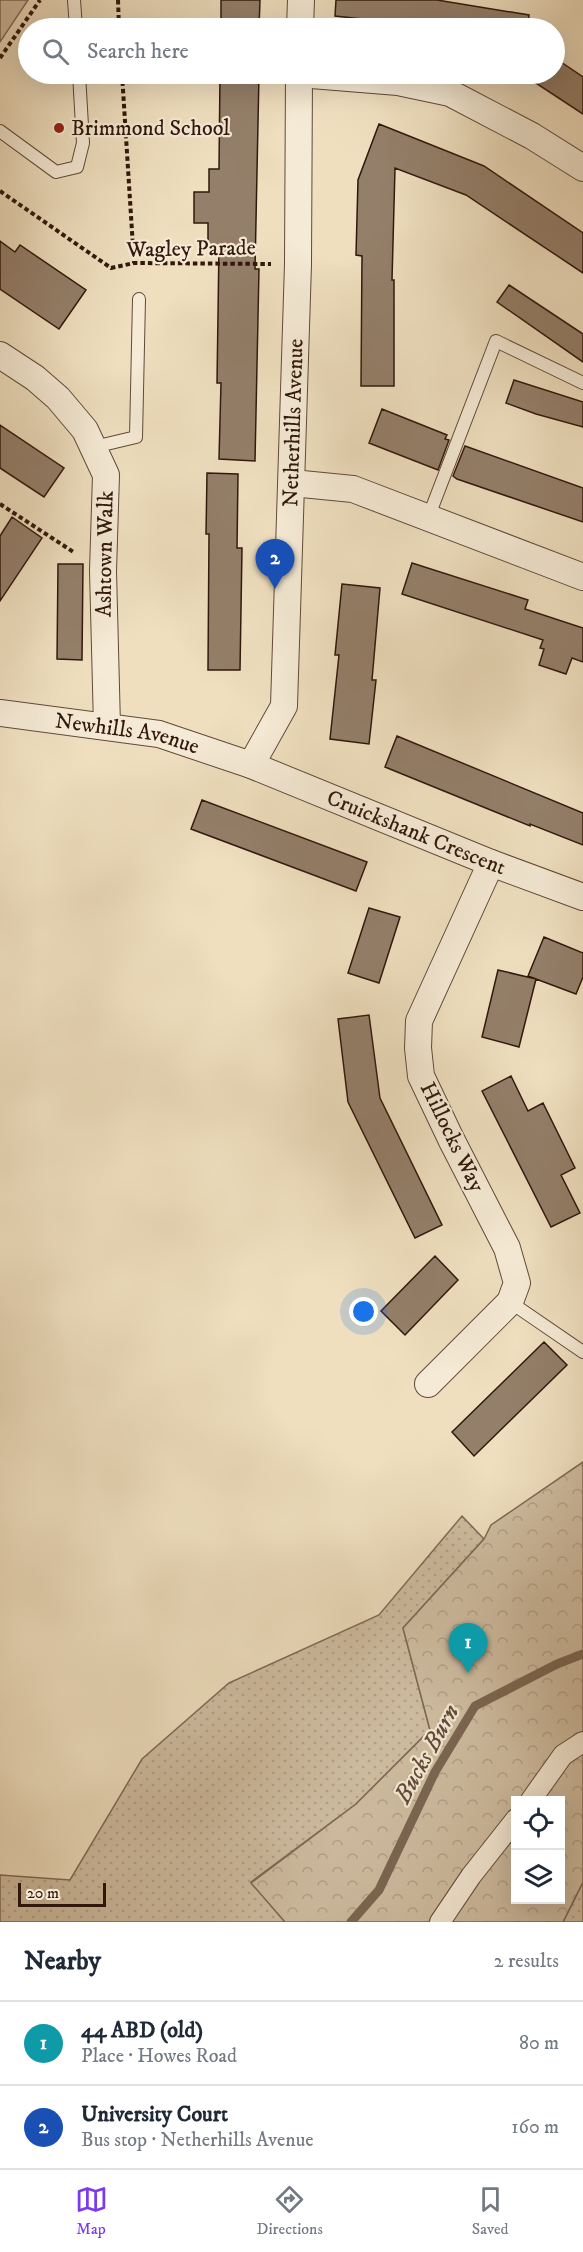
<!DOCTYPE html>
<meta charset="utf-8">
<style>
:root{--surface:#fff;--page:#f6f6f7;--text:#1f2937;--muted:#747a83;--line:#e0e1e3;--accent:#7c3aed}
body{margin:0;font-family:"IM FELL DW Pica",serif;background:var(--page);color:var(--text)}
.controls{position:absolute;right:18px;bottom:18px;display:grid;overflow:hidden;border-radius:0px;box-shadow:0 6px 24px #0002}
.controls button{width:54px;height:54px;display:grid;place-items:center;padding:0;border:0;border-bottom:2px solid var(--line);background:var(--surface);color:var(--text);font:30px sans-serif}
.scale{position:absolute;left:18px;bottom:15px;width:88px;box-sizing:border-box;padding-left:6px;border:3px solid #31180d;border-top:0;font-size:16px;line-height:21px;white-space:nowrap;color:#31180d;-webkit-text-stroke:4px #f5ead5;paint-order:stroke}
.you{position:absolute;left:364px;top:1312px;width:21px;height:21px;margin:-15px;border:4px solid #fff;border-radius:50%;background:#1a73e8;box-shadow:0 0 0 9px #1a73e833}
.badge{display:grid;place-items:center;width:39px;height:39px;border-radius:50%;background:var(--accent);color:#fff;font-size:20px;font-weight:700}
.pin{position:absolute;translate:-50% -50px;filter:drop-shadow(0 2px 3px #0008)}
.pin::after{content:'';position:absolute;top:32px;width:21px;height:18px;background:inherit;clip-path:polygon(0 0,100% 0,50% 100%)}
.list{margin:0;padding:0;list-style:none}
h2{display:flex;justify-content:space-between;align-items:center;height:78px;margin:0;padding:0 24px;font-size:26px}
h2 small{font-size:20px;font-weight:400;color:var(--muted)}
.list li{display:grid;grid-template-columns:39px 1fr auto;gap:18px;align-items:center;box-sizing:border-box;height:84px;padding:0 24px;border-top:2px solid var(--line)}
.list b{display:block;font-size:22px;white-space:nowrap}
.list p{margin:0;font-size:20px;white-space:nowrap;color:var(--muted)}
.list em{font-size:20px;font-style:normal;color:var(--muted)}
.icon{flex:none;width:33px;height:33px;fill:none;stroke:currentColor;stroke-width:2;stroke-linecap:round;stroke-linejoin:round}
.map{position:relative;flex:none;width:583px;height:1922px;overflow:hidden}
.search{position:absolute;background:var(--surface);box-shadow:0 6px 24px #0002;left:18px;right:18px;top:18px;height:66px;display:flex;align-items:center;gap:15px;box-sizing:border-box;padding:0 21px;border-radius:33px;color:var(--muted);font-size:22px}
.sheet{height:246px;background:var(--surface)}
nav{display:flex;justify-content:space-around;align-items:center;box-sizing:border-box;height:84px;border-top:2px solid var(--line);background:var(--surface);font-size:16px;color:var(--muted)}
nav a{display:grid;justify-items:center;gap:3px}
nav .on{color:var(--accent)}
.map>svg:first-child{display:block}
.grass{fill:url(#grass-dots);stroke:#806a57;stroke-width:1.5}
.forest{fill:url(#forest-crowns);stroke:#806a57;stroke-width:1.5;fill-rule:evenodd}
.garden{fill:#cfbda1;stroke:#806a57;stroke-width:1.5}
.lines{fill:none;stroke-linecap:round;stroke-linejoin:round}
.stream{stroke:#7c6753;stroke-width:9}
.building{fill:#947f6a;stroke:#31180d;stroke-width:1.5}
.service-casing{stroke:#604a3a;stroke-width:14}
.pedestrian-casing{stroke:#604a3a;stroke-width:22}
.minor-casing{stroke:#604a3a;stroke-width:28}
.path{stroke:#31180d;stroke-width:4;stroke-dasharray:4.5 3;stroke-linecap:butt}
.service{stroke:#f5ead5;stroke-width:12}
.pedestrian{stroke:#f5ead5;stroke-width:20}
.minor{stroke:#f5ead5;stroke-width:26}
.poi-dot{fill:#8f2418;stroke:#f5ead5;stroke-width:2}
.labels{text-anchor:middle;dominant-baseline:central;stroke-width:4.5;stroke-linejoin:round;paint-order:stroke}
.poi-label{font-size:22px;fill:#31180d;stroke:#f5ead5;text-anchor:start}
.street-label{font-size:22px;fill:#31180d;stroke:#f5ead5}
.water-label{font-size:24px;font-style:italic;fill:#634c3c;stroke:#f5ead5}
</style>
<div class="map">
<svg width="583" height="1922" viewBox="0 0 583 1922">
<defs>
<pattern id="grass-dots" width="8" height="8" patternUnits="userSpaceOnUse" patternTransform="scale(1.5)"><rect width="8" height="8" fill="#cfbda1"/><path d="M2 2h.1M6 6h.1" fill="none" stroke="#b2a289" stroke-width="1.8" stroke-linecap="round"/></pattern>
<pattern id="forest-crowns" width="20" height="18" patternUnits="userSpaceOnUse" patternTransform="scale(1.5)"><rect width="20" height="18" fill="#cfbda1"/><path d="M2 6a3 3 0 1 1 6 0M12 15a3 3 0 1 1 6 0" fill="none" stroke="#b2a289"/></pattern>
</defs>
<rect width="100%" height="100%" fill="#efdfbf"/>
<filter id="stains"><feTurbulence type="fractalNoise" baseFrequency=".00333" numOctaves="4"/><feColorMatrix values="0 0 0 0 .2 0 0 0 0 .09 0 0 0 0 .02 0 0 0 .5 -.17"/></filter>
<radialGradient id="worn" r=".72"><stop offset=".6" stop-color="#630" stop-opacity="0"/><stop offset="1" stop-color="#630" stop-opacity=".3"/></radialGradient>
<path class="grass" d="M462,1516L484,1539L403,1628L430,1730L356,1804L251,1882L285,1922H0V1875L70,1880L142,1759L229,1683L379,1615Z
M583,1882V1922H563Z"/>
<path class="forest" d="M583,1462V1882L563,1922H285L251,1883L356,1804L430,1730L403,1628L484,1539L491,1525ZM516,1800H560V1900H516Z"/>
<path class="garden" d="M0,0H28L0,42Z"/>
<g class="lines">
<path class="stream" d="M351,1922L379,1890L435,1772L475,1706L557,1664L583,1654"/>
</g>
<path class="building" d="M221,0H260L259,28H221Z
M336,0H437L529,15L528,28H389V22L335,16Z
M555,58L583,77V114L522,74H555Z
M220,74H259L255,269H259L255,461L219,459L221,383H217L219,246H208V223H194V192H209V169H219Z
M379,124L484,166L583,233V273L466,195L395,168L392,280H394V386H361L362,256L356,255L358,180Z
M0,241L15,252L20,245L86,290L59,329L0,289Z
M509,285L583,334V362L497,302Z
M514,380L583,402V427L536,414L506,403Z
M382,409L447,435L445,439L449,440L438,470L369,443Z
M0,425L64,468L44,497L0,468Z
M465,446L583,488V522L457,479L453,476Z
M207,473L238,474L237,548H242L240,670H208L209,534H206Z
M12,517L42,538L0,601V536Z
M412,563L528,600L525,609L583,628V662L572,658L566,674L539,665L544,649L540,648L543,640L402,594Z
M58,564H83L82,660L57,659Z
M342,584L380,588L372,680H376L369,744L330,739L339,655H335Z
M397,736L583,813V845L530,824V826L385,767Z
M202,800L367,862L356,891L191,829Z
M369,908L400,917L379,983L348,973Z
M544,937L583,953V977L576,994L528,976Z
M498,970L536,979L519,1047L482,1037Z
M369,1015L380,1098L442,1225L415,1238L348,1102L338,1019Z
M511,1076L528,1111L543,1103L575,1168L561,1175L580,1213L551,1227L482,1091Z
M435,1256L458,1280L405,1335L381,1311Z
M544,1342L567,1365L474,1456L452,1432Z"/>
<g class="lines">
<defs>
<path id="service" d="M74,0L76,28
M0,131L56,172L77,167L83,143L79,74
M94,447L136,437L139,299
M428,518L496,341L583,383
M510,1302L583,1352"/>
<path id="pedestrian" d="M531,1800L563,1755L583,1742
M440,1922L471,1876L516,1819"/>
<g id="minor">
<path d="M300,28L301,0"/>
<path d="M299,74L398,82L450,93L532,136L583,168"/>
<path d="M0,355L35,378L58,398L85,430L106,475L103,571L107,726"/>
<path d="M292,483L353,489L583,577"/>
<path id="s1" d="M0,713L159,734L251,765L491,863L583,897"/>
<path id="s2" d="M251,765L284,706L298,264L299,74"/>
<path d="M428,1384L510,1302L517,1283L507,1248L451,1139L421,1076L418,1048L419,1021L491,863"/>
</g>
</defs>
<use href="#service" class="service-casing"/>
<use href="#pedestrian" class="pedestrian-casing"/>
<use href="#minor" class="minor-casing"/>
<path class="path" d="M118,0L119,28
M0,58L40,0
M122,74L134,263
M0,191L111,268L134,263L271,264
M0,504L75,553"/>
<use href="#service" class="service"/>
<use href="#pedestrian" class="pedestrian"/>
<use href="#minor" class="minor"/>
</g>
<circle class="poi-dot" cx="59" cy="128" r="6"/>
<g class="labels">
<g class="poi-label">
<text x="71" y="128">Brimmond School</text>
</g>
<g class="street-label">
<text transform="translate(191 249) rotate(-1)">Wagley Parade</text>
<text stroke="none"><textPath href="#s2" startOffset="351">Netherhills Avenue</textPath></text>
<text transform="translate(105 554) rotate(-89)">Ashtown Walk</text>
<text stroke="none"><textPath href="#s1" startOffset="129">Newhills Avenue</textPath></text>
<text stroke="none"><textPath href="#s1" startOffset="436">Cruickshank Crescent</textPath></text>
<text transform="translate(452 1137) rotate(64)">Hillocks Way</text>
</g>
<g class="water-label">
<text transform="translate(427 1754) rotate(-61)">Bucks Burn</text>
</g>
</g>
<rect width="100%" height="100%" filter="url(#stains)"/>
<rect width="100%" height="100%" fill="url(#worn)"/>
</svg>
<div class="controls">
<button><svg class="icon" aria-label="locate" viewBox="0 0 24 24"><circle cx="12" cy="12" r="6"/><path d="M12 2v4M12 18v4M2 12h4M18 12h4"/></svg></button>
<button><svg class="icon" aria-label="layers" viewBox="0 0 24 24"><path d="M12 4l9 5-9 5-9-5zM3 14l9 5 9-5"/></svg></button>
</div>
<div class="scale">20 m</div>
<div class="you"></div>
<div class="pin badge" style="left:468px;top:1673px;background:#0f9aa8">1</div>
<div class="pin badge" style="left:275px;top:589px;background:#1a4fb4">2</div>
<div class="search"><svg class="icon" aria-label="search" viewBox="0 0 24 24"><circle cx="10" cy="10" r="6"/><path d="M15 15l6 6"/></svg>Search here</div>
</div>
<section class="sheet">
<h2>Nearby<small>2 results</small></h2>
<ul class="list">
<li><span class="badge" style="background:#0f9aa8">1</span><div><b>44 ABD (old)</b><p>Place · Howes Road</p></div><em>80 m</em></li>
<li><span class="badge" style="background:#1a4fb4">2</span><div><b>University Court</b><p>Bus stop · Netherhills Avenue</p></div><em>160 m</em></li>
</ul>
</section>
<nav>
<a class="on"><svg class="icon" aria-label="map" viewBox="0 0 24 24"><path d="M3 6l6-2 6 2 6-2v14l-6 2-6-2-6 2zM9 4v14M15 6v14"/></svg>Map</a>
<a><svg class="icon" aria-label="directions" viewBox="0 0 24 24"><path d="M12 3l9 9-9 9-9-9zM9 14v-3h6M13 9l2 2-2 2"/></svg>Directions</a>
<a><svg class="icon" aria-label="saved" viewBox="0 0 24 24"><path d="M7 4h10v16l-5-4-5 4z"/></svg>Saved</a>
</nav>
